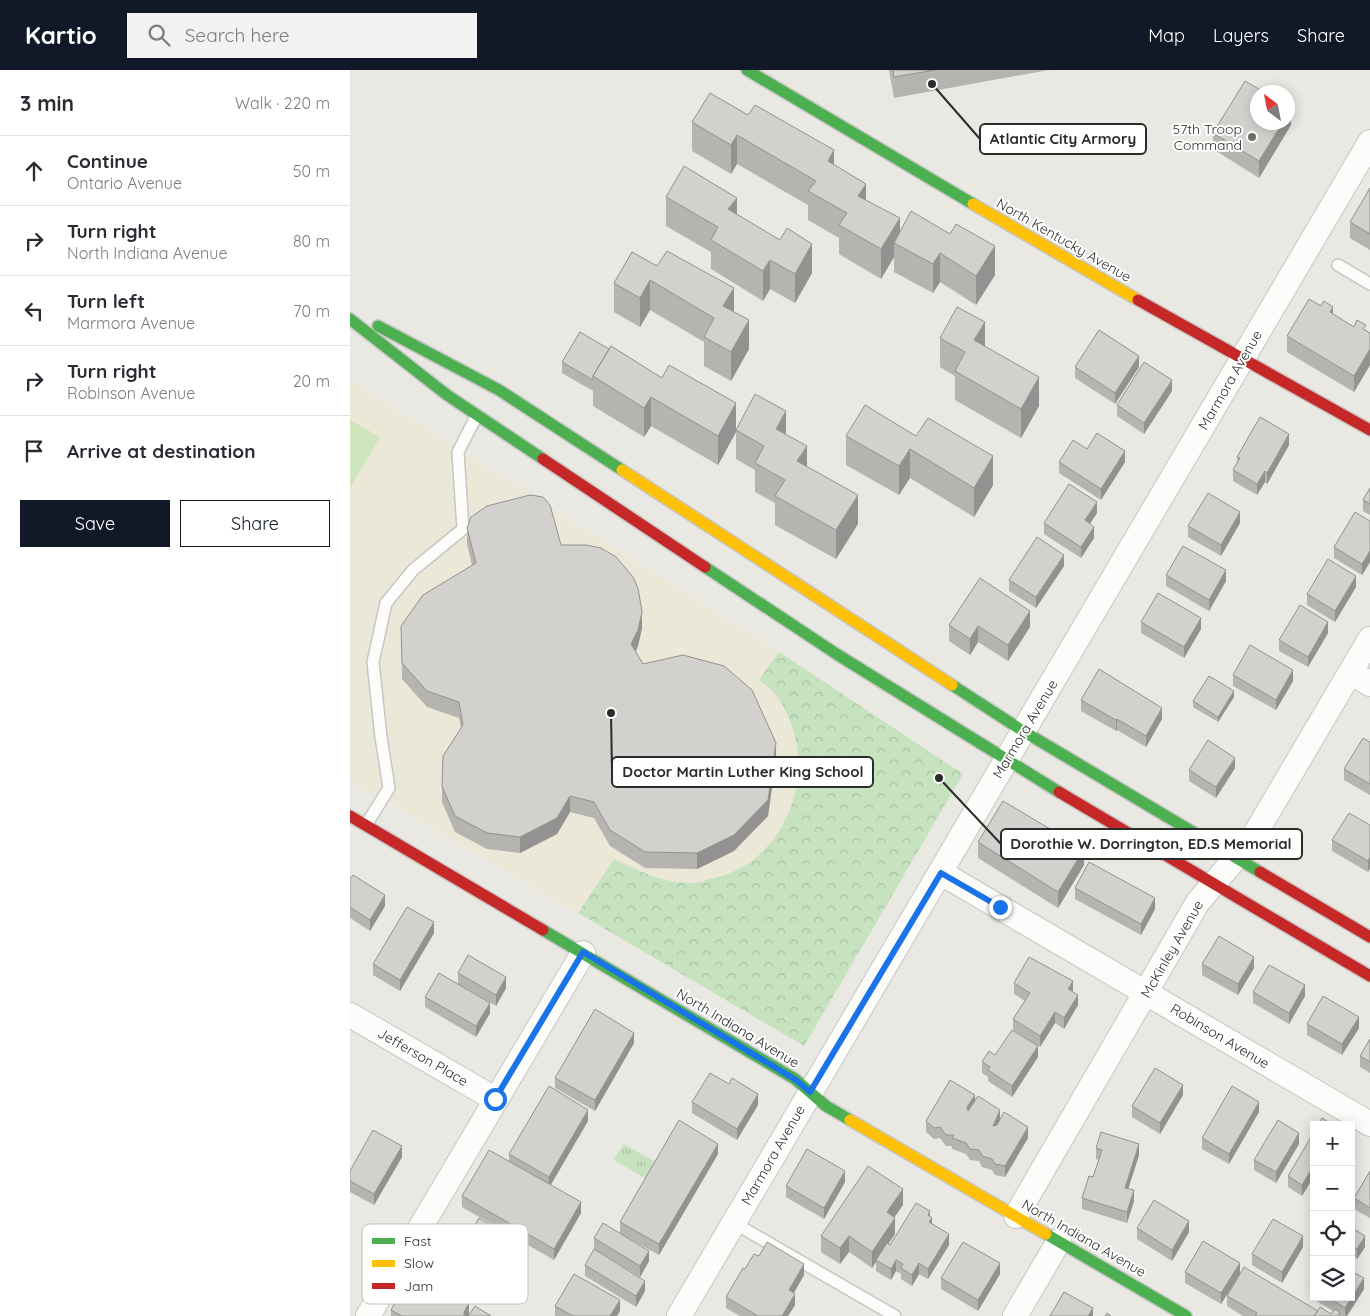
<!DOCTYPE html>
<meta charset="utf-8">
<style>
:root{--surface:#fff;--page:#f2f2f3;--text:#2b2b33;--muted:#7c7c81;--line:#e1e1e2;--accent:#111827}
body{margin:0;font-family:Quicksand,sans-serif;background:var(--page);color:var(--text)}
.controls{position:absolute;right:15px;bottom:15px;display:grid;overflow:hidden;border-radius:0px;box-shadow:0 2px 12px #0003}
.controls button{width:45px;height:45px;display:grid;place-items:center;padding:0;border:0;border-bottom:1px solid var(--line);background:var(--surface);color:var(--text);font:25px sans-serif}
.compass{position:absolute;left:900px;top:15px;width:45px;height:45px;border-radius:50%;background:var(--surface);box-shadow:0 2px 12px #0003;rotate:328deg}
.stop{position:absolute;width:15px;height:15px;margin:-11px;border:4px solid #1a73e8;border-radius:50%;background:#fff}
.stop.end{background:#1a73e8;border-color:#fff;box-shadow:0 1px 5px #0008}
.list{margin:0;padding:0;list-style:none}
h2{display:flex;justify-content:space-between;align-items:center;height:65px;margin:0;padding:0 20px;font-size:21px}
h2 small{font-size:16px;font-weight:400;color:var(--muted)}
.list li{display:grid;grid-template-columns:32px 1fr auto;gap:15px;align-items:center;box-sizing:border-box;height:70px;padding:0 20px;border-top:1px solid var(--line)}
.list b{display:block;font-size:19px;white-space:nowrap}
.list p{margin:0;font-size:16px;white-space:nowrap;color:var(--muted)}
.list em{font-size:16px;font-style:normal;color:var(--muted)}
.actions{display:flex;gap:10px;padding:15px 20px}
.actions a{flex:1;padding:11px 0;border:1px solid var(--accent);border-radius:0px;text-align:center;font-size:18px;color:var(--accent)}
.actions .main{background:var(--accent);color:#fff}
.icon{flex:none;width:28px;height:28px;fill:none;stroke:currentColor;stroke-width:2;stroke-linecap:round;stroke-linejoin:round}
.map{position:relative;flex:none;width:1020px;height:1246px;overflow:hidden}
header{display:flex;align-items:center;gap:30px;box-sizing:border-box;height:70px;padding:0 25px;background:var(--accent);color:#fff}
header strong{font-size:24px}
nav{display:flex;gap:28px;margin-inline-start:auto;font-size:18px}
.search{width:350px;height:45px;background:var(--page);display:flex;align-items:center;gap:12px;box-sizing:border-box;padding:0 18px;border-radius:0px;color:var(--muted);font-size:19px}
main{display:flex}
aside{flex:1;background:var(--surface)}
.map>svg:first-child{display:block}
.education{fill:#ebe8d8}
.grass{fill:url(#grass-tufts)}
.park{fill:url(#park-crowns)}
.pitch{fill:#cfe5bc}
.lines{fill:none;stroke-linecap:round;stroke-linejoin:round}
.lane-casing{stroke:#c7c6c5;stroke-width:14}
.street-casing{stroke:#c7c6c5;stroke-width:26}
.fast-casing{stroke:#c7c6c5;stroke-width:14}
.slow-casing{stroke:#c7c6c5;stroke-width:14}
.jam-casing{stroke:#c7c6c5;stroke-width:14}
.lane{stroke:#fcfcfb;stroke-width:11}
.street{stroke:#fcfcfb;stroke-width:24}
.fast{stroke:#4caf50;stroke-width:11}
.slow{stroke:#ffc107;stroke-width:11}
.jam{stroke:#c62828;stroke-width:11}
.wall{fill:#b5b4b0}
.shaded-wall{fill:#939290}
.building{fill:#d2d1cd;stroke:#939290}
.route{stroke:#1a73e8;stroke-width:6}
.poi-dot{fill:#6e6d6b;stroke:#fff;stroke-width:2}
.labels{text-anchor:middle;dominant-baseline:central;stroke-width:4;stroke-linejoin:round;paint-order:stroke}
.poi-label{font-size:14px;fill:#2b2b2b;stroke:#fff;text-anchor:end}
.street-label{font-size:14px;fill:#2b2b2b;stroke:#fff}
.key{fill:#fff;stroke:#bfbfbf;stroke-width:1}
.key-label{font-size:14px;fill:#2b2b2b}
.leader{fill:none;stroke:#2b2b2b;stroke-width:2}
.callout-dot{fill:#2b2b2b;stroke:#fff;stroke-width:2}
.callout{fill:#fff;stroke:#2b2b2b;stroke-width:2}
.callout-label{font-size:15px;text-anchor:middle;font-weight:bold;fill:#2b2b2b}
</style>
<header>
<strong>Kartio</strong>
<div class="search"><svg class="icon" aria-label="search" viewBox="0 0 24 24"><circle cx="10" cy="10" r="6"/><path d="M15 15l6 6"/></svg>Search here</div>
<nav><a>Map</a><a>Layers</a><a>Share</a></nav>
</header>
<main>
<aside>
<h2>3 min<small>Walk · 220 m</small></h2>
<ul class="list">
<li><svg class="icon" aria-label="ahead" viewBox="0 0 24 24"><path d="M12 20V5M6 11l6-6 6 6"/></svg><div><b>Continue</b><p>Ontario Avenue</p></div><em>50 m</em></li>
<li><svg class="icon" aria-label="right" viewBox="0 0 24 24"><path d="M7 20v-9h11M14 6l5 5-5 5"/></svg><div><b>Turn right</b><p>North Indiana Avenue</p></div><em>80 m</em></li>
<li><svg class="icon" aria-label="left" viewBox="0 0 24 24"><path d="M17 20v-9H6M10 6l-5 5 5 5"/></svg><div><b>Turn left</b><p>Marmora Avenue</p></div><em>70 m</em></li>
<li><svg class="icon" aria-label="right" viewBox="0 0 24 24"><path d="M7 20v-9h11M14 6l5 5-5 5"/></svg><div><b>Turn right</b><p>Robinson Avenue</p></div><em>20 m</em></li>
<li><svg class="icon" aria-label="arrive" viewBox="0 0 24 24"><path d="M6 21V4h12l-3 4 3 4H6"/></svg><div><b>Arrive at destination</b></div></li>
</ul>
<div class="actions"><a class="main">Save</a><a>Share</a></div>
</aside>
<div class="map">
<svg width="1020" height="1246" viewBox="0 0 1020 1246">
<defs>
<pattern id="grass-tufts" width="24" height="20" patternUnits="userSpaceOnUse" patternTransform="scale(1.25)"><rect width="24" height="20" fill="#c6e2be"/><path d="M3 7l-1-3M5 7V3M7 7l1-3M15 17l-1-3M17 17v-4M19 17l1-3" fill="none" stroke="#aac2a3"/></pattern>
<pattern id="park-crowns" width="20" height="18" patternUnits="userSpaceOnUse" patternTransform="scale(1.25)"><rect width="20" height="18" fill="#c6e2be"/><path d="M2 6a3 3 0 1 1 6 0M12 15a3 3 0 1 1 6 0" fill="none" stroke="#aac2a3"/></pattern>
</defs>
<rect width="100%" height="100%" fill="#e9e8e2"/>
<path class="education" d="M0,310L429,582L613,704L454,976L0,710Z"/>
<path class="grass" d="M274,1074L309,1094L300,1111L264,1090Z"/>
<path class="park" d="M429,582L613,704L454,976L228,843L264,789C288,801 311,812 339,813C348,814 357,809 365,808C444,788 472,688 426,625C421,619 414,614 409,610Z"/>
<path class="pitch" d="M0,350L30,367L0,418Z"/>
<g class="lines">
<defs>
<path id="lane" d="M988,195L1020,214
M16,755L39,718L31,667L23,592L36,533L63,500L113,459L108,382L127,345
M384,1153L545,1246"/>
<path id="street" d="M1001,602L1020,614
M591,803L1020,1054
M0,945L145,1029
M666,1146L848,832L902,769L1020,569
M18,1246L233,883
M329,1246L1020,72
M665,1246L709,1171"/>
<path id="fast" d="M397,0L623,134
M0,249L97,325L193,389
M28,256L149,320L272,400
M355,497L488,585L709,722
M602,615L673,661L910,802
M193,860L445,1009L476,1036L500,1050
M696,1164L836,1246"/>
<path id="slow" d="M623,134L788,230
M272,400L602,615
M500,1050L696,1164"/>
<path id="jam" d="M788,230L1020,360
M193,389L355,497
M709,722L1020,906
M0,746L193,860
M910,802L1020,867"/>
</defs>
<use href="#lane" class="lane-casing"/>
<use href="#street" class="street-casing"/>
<use href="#fast" class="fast-casing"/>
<use href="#slow" class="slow-casing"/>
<use href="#jam" class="jam-casing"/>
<use href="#lane" class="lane"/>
<use href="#street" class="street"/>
<use href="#fast" class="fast"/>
<use href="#slow" class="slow"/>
<use href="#jam" class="jam"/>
</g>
<path class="wall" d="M539,0H699L544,28Z
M342,52L484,95L516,130L550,163L645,205L626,235L590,212L583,223L544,202V187L531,209L489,184V168L458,150V135L387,94L381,104L342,81Z
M941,55L909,108L863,79V63Z
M1020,118V180L1000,168V152Z
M316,127L387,145L462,203L445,233L420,219L413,231L361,199V182L316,156Z
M282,182L384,242L399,279L381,311L354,296V272L300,240L290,257L264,242V213Z
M983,244L1004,257L1016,260L1020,263V295L1004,322L937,282V266Z
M230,262L386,362L368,395L301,356L294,367L243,336V321L212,303V292Z
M590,268L635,276L689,336L671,368L605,330V306L590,297Z
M725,297H789L765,334L725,308Z
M822,321L794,364L767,346V335Z
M515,335L643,415L624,447L560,408L549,425L496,395V366Z
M386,360L436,365L457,396L508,454L486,489L425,455V433L405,422V400L386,389Z
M939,375L917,414L915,412L907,425L883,411V400L887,392V387Z
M709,392H775L751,430L709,403Z
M1020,418V445L1013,441V430Z
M747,443L740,454L744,468L731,488L694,464V453Z
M1020,451V492L1012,505L984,488V477Z
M890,453L871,486L838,467V456Z
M117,458L211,475L292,558L288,576L286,582L293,594L426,689L418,746L384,781L347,799L295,798L260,776L244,748L220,742L207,764L170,783L137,779L105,762L92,732V716L111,658L109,648L77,637L52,609L51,556L122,495L117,474Z
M714,496L686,538L659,521V510Z
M816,505L876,511L859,541L816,516Z
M1006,517L985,552L957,535V524Z
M791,552L851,559L834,588L791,563Z
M599,555L680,557L658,591L628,572L620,585L599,571Z
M978,563L958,597L929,581V570Z
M883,605L943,611L926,640L883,616Z
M884,627L868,652L843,637V631Z
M731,630L812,649L796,677L767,660L766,661L731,641Z
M1020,672V725L994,710V699Z
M885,698L866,728L839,711V700Z
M1020,755V798L1018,802L982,781V770Z
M628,772L734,795L708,838L628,788Z
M0,809L35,836L20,861L0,848Z
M725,818L805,839L791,865L725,829Z
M84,863L50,921L23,905V894Z
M852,894L904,898L888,925L852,905Z
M108,903L156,918L146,936L115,918L140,943L126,967L75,937V927L108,914Z
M664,913L723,922L728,935L714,959L705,953L690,977L663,960V949L675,931L664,924Z
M903,922L955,926L939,954L903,933Z
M957,954L1009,958L992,985L957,965Z
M1020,969V1003L1010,997V986Z
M284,973L245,1041L205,1018V1008Z
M645,985L688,987L662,1027L638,1011V1007L632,1003V992Z
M833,1025L810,1064L782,1047V1036Z
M342,1032L408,1035L387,1070L342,1043Z
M625,1032L678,1068L655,1107L645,1105L642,1100L632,1097L629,1091L620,1090L616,1084L602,1079V1076H596L590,1068L584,1069L576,1062V1051Z
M909,1042L879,1094L852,1079V1068Z
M238,1051L200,1115L231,1143L204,1190L112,1137V1126L159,1092V1084Z
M964,1062V1106L952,1126L938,1117V1106Z
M949,1074L926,1113L904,1100V1090Z
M746,1078L789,1085L778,1119L784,1131L777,1153L732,1139V1128L743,1107L749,1090L746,1089Z
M368,1084L309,1185L276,1167L299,1191L290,1207L244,1179V1168L270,1163V1152Z
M52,1087L24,1135L0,1122V1101Z
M1020,1101V1148L1004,1139V1128Z
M495,1112L474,1149L436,1127V1116Z
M553,1135L544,1147L545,1164L538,1174L540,1175L580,1146L582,1154L599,1175L578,1209L569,1204L562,1216L551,1209V1204L546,1201L541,1210L526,1201V1192L522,1198L499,1182L490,1194L471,1182V1166Z
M1001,1157L1015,1177L1007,1189L1001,1186Z
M787,1158L839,1162L822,1191L787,1169Z
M953,1177L932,1213L902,1195V1184Z
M110,1180L173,1185L155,1217L110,1191Z
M409,1186L454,1205L444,1223L445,1235L438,1246H390L376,1238V1227L395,1199Z
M75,1193L142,1215L132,1232L75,1199Z
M235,1195L295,1221L286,1237L235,1206Z
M835,1202L890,1203L968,1241L981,1244L983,1241L960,1227V1216L964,1210V1227H1001L1014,1219L997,1246H893L877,1236V1226L881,1218L871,1234L835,1213Z
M650,1204L628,1241L591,1219V1208Z
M82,1212L92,1228L90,1230L119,1244L118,1246H141H41V1240Z
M205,1236L270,1241L267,1246H205Z"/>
<path class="shaded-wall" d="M941,39V55L909,108V91L933,52H938V45Z
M387,65V94L381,104V75Z
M484,80V109L478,91Z
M516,114V143L508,126Z
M387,128V157L378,139Z
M550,148V176L544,173V187L531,209V179Z
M462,174V203L445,233V204Z
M645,176V205L626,235V206Z
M590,183V212L583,223V194Z
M420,190V219L413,231V201Z
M300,210V240L290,257V228Z
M384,218V247L373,236Z
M983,237V253L980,242Z
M399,250V279L381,311V282Z
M635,252V281L624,270Z
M1020,279V295L1004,322V306Z
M789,286V297L765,334V323Z
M689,307V336L671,368V339Z
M822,310V321L794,364V353Z
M301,327V356L294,367V338Z
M386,333V362L368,395V366Z
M436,341V370L426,359Z
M939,364V375L917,414V403Z
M457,376V405L447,391Z
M560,379V408L549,425V396Z
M775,381V392L751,430V419Z
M643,386V415L624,447V418Z
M915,401V412L907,425V414Z
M508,425V454L486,489V460Z
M747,432V443L735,461V450Z
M890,442V453L871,486V475Z
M744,457V468L731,488V477Z
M1020,481V492L1012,505V494Z
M714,485V496L686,538V527Z
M876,500V511L859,541V530Z
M1006,506V517L985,552V541Z
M680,541V557L658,591V575Z
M292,542V558L288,576L281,590V574Z
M851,548V559L834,588V577Z
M978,552V563L958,597V587Z
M628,556V572L620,585V569Z
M943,600V611L926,640V630Z
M884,621V627L868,652V647Z
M812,638V649L796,677V666Z
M767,649V660L766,661V650Z
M426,673V689L418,746L384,781L347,799V783Z
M885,688V698L866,728V717Z
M220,726V742L207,764L170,783V767Z
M734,779V795L708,838V822Z
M1020,787V798L1018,802V791Z
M35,825V836L20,861V850Z
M805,828V839L791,865V854Z
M84,852V863L50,921V910Z
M904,887V898L888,925V914Z
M156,907V918L146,936V925Z
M723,911V921L718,919Z
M955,915V926L939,954V943Z
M728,925V935L714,959V948Z
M140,933V943L126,967V956Z
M705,942V953L690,977V966Z
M1009,947V958L992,985V974Z
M284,963V973L245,1041V1030Z
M688,976V987L662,1027V1016Z
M833,1015V1025L810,1064V1053Z
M408,1024V1035L387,1070V1059Z
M625,1025V1036L617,1048V1037Z
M909,1032V1042L879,1094V1084Z
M238,1040V1051L199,1118V1107Z
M650,1040V1050L643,1067V1056Z
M678,1057V1068L655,1107V1096Z
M949,1063V1074L926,1113V1102Z
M368,1074V1084L309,1185V1174Z
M789,1074V1085L775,1129V1118Z
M52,1076V1087L24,1135V1124Z
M964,1095V1106L952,1126V1115Z
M495,1101V1112L474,1149V1138Z
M553,1119V1135L537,1158V1142Z
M784,1120V1131L777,1153V1142Z
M231,1132V1143L204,1190V1179Z
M580,1141V1150L582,1148V1158L579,1163L578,1145Z
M545,1148V1164L527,1191L526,1190V1192L522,1198V1182Z
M839,1151V1162L822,1191V1180Z
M599,1164V1175L578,1209V1199Z
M499,1166V1182L490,1194V1178Z
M953,1166V1177L932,1213V1202Z
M1015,1166V1177L1007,1189V1179Z
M173,1174V1185L155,1217V1206Z
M299,1181V1191L290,1207V1196Z
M546,1190V1201L541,1210V1199Z
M569,1193V1204L562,1216V1205Z
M650,1193V1204L628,1241V1230Z
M890,1193V1204L871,1234V1223Z
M454,1194V1205L439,1231V1220Z
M1014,1208V1219L997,1246H995V1238Z
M142,1210V1215L132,1232V1226Z
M295,1211V1221L286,1237V1226Z
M92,1217V1228L86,1237V1226Z
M445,1224V1235L438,1246H432Z
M270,1230V1241L267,1246H260Z
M119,1233V1244L118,1246H114V1242Z
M743,1238V1246H738Z"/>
<path class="building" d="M543,0H585L544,7Z
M895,11L914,22H908V52H933L909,91L863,63Z
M360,23L398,45L405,35L484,80L478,91L516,114L508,126L550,148L531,179L489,155L497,143L458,121L466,111L387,65L381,75L342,52Z
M938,37L941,39L938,45Z
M334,96L387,128L378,139L430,170L437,158L462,174L445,204L420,190L413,201L361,170L368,157L316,127Z
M1020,118V164L1000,152Z
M561,141L600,164L606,154L645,176L626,206L590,183L583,194L544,173Z
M317,181L384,218L373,236L399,250L381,282L354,267L364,248L300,210L290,228L264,213L282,182L307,196Z
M959,229L971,236L974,231L983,237L980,242L1004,257L1007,250L1016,255L1013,259L1020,263V279L1004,306L937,266Z
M607,237L635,252L624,270L689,307L671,339L605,301L615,282L590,268Z
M749,260L789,286L765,323L725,297Z
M230,262L259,279L243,306V310L212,292Z
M261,276L312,308L319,295L386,333L368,366L301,327L294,338L243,306Z
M794,292L822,310L794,353L767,335Z
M405,324L436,341L426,359L457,376L447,391L508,425L486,460L425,426L435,410L405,393L414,376L386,360Z
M515,335L566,366L578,348L643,386L624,418L560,379L549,396L496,366Z
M910,347L939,364L917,403L915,401L907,414L883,400L890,388L887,387Z
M747,363L775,381L751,419L709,392L723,370L737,379Z
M719,414L747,432L735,450L744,457L731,477L694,453Z
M1020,418V434L1013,430Z
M858,423L890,442L871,475L838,456Z
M180,425L193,427L200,435L211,475H236L251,478L266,487L283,507L288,518L292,542L288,560L281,574L293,594L333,585L374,596L402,620L426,673L418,730L384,765L347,783L295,782L260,760L244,732L220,726L207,748L170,767L137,763L105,746L92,716L93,686L113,655L109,632L77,621L52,593L51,556L73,525L126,493L117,458L121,447L137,436Z
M1005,442L1020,451V481L1012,494L984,477Z
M687,467L714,485L686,527L659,510Z
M833,476L876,500L859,530L816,505Z
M978,489L1006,506L985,541L957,524Z
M630,508L680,541L658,575L628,556L620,569L599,555Z
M808,523L851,548L834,577L791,552Z
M950,535L978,552L958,587L929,570Z
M900,575L943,600L926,630L883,605Z
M749,599L812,638L796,666L767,649L766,650L731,630Z
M859,606L884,621L868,647L843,631Z
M1013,668L1020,672V714L994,699Z
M858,670L885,688L866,717L839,700Z
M653,731L734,779L708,822L628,772Z
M999,743L1020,755V787L1018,791L982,770Z
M739,792L805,828L791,854L725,818Z
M3,805L35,825L20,850L0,837V809Z
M57,837L84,852L50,910L23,894Z
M869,866L904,887L888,914L852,894Z
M118,885L156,907L146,925L108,903Z
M679,887L723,911L718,919L728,925L714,948L705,942L690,966L663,949L680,923L664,913Z
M919,895L955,915L939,943L903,922Z
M89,903L140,933L126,956L75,927Z
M973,926L1009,947L992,974L957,954Z
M245,939L284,963L245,1030L205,1008Z
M662,960L688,976L662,1016L638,1000L640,997L632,992L639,981L645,985Z
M1020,969V992L1010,986Z
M805,998L833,1015L810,1053L782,1036Z
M360,1003L379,1014L382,1008L408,1024L387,1059L342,1032Z
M600,1010L625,1025L617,1037L618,1041L628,1026L650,1040L643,1056L647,1055L654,1042L678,1057L655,1096L645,1094L642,1089L632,1086L629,1080L620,1079L616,1073L602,1068L604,1065H596L590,1057L584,1058L576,1051Z
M199,1016L238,1040L199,1107L159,1084Z
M882,1016L909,1032L879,1084L852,1068Z
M972,1048L983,1055H968Z
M329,1050L368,1074L309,1174L270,1152Z
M928,1050L949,1063L926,1102L904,1090Z
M23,1060L52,1076L24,1124L0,1111V1101Z
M751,1062L789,1074L775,1118L784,1120L777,1142L732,1128L739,1106L743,1107L752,1080L746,1078Z
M964,1062V1095L952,1115L938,1106Z
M457,1079L495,1101L474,1138L436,1116Z
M139,1080L231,1132L204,1179L112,1126Z
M518,1096L553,1119L537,1142L545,1148L522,1182L499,1166L490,1178L471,1166Z
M1020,1101V1138L1004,1128Z
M804,1130L839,1151L822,1180L787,1158Z
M566,1133L580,1141L578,1145L582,1148L579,1152L599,1164L578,1199L569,1193L562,1205L551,1198L553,1194L546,1190L541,1199L526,1190L537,1173L540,1175Z
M129,1148L173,1174L155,1206L110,1180Z
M923,1149L953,1166L932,1202L902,1184Z
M253,1153L299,1181L290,1196L244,1168Z
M1001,1157L1015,1166L1007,1179L1001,1175Z
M853,1171L890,1193L871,1223L835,1202Z
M417,1172L454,1194L439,1220L445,1224L432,1246H408L376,1227L393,1198L395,1199L404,1184L409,1186Z
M613,1172L650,1193L628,1230L591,1208Z
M244,1179L295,1211L286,1226L235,1195Z
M65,1197L82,1207L80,1211L92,1217L86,1226L87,1231L92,1230L97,1220L119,1233L114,1242V1246H52L41,1240Z
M894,1197L968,1241L964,1246H905L907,1243L877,1226Z
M1001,1201L1014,1208L995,1238L978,1227H1001Z
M224,1204L270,1230L260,1246H223L205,1236Z
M964,1210V1218L960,1216Z
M714,1222L743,1238L738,1246H700Z
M125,1236L141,1246H117L119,1245Z
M970,1237L981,1244L985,1239L990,1242L988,1246H964Z
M757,1243L761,1246H755Z"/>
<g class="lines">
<path class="route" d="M145,1029L233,882L446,1010L460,1022L591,803L650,837"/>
</g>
<circle class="poi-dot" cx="902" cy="67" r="5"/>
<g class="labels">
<g class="poi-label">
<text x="892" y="59">57th Troop<tspan x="892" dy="16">Command</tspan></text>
</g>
<g class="street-label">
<text transform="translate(714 170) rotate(30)">North Kentucky Avenue</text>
<text transform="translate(880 310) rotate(-60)">Marmora Avenue</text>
<text transform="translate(675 659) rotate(-59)">Marmora Avenue</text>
<text transform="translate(822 879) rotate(-60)">McKinley Avenue</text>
<text transform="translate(388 958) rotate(31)">North Indiana Avenue</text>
<text transform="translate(870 966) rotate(31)">Robinson Avenue</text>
<text transform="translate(73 987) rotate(30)">Jefferson Place</text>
<text transform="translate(423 1085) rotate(-60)">Marmora Avenue</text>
<text transform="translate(734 1168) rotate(30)">North Indiana Avenue</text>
</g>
</g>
<rect x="12" y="1154" width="166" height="80" rx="8" class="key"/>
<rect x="22" y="1168" width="23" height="6" fill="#4caf50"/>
<rect x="22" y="1190" width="23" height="7" fill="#ffc107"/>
<rect x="22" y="1213" width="23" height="6" fill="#c62828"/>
<g class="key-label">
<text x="54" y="1176">Fast</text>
<text x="54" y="1198">Slow</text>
<text x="54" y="1221">Jam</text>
</g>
<path class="leader" d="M582 14L630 69M261 643L262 702M589 708L651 774"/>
<g class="callout-dot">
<circle cx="582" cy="14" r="5"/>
<circle cx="261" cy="643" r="5"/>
<circle cx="589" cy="708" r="5"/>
</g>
<g class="callout">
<rect x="630" y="54" width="166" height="30" rx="5"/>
<rect x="262" y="687" width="261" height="30" rx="5"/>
<rect x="651" y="759" width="301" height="30" rx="5"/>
</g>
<g class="callout-label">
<text x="713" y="74">Atlantic City Armory</text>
<text x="393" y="707">Doctor Martin Luther King School</text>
<text x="801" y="779">Dorothie W. Dorrington, ED.S Memorial</text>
</g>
</svg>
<div class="controls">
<button>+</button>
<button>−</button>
<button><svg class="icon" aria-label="locate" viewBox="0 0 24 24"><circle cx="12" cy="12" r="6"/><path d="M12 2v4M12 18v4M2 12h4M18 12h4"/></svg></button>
<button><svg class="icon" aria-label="layers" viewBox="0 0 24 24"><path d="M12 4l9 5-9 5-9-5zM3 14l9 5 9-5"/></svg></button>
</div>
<svg class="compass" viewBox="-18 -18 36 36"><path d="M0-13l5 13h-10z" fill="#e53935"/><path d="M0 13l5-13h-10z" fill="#7c7c81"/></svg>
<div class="stop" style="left:145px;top:1029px"></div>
<div class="stop end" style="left:650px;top:837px"></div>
</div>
</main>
